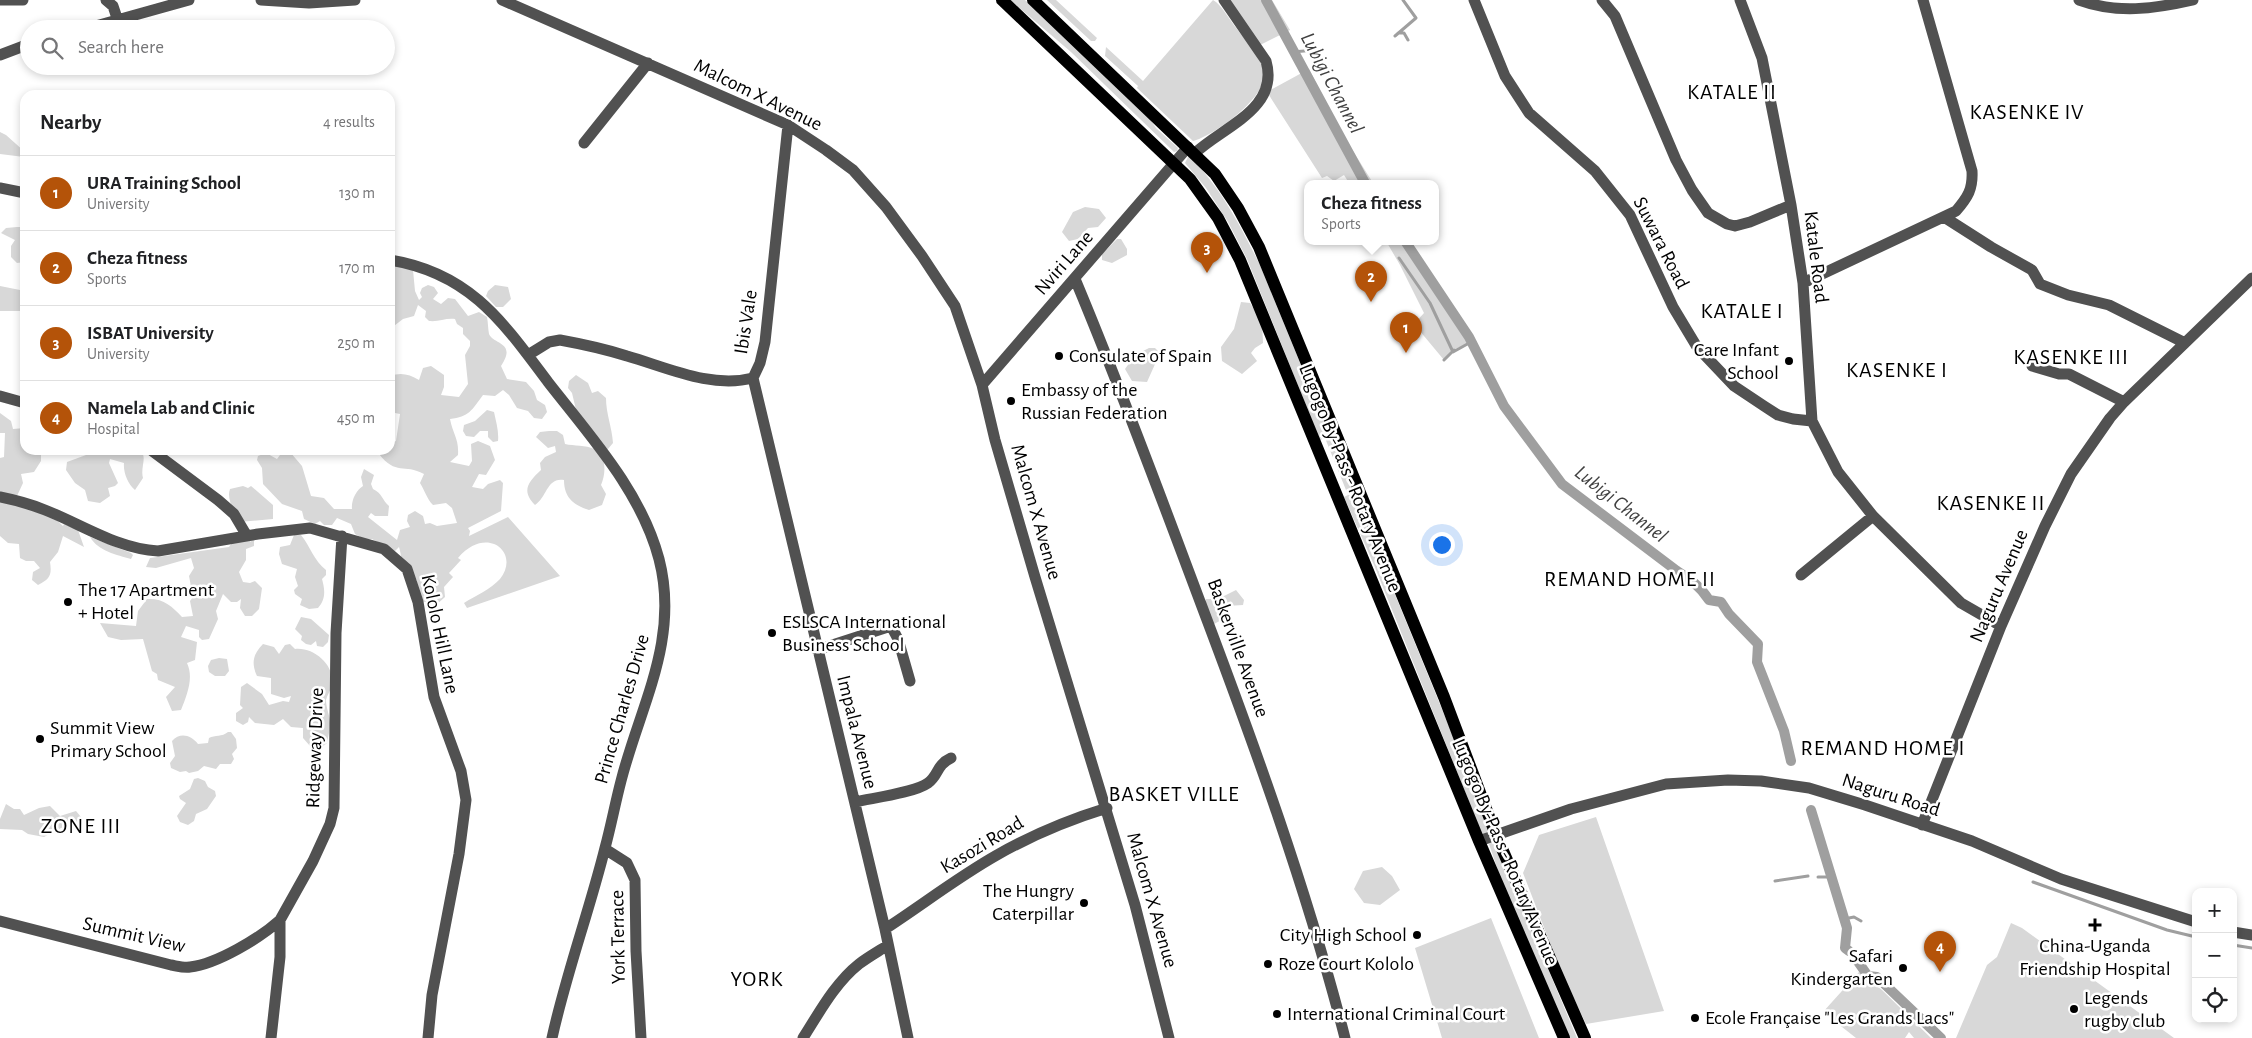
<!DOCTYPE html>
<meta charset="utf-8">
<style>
:root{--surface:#fff;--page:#f2f2f2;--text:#202124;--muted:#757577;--line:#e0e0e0;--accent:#b45309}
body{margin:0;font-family:"Alegreya Sans",sans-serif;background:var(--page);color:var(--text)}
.controls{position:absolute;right:15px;bottom:15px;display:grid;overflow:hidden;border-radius:10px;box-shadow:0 2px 8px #0003}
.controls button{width:45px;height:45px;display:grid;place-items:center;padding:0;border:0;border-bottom:1px solid var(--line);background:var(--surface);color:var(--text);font:25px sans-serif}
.you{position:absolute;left:1441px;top:544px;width:18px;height:18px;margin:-12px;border:4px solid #fff;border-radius:50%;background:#1a73e8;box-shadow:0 0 0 8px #1a73e833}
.badge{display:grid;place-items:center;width:32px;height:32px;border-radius:50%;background:var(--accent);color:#fff;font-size:16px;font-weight:700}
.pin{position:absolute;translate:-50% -41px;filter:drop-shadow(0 1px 2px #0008)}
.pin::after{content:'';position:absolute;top:26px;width:18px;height:15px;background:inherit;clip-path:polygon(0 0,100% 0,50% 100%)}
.popup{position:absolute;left:1304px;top:180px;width:135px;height:65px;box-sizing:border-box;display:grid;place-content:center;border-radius:10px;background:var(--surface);filter:drop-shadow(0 1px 4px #0005);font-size:16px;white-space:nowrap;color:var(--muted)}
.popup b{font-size:19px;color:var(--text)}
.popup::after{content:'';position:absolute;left:50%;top:100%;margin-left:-10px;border:10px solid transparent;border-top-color:var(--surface)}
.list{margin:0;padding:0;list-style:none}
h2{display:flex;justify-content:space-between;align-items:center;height:65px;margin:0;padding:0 20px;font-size:21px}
h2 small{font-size:16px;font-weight:400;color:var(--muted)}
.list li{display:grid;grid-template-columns:32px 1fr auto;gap:15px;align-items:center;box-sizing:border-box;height:75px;padding:0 20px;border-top:1px solid var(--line)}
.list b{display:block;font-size:19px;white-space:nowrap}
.list p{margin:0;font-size:16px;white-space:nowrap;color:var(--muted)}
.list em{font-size:16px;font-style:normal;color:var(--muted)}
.icon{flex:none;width:28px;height:28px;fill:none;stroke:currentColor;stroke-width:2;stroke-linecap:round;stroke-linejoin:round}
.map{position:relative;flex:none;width:2252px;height:1038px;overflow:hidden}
.search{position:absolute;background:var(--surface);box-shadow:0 2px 8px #0003;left:20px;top:20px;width:375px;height:55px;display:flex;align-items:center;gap:12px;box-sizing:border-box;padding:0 18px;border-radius:28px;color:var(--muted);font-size:19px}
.panel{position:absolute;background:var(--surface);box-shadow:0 2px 8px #0003;left:20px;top:90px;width:375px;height:365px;border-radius:15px}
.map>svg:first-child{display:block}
.green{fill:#d8d8d8}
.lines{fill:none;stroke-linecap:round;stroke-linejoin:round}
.stream{stroke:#9f9f9f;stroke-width:3}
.canal{stroke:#9f9f9f;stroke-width:10}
.minor{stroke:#515151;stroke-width:11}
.major{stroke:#000;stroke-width:12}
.poi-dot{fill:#000;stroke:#fff;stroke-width:2}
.labels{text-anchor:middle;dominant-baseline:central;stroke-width:5;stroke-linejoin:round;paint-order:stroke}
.street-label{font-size:20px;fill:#000;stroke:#fff}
.poi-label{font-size:20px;fill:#000;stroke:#fff;text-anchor:start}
.water-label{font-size:21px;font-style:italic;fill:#404040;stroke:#fff}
.quarter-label{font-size:22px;letter-spacing:1px;fill:#000;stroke:#fff}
</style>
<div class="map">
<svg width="2252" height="1038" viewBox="0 0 2252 1038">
<rect width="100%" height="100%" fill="#fff"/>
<path class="green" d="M1010,0H1025L1146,113L1156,128L1178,148L1177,151L1174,152L1071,52Z
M1047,0H1056L1097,38L1095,41H1091Z
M1213,0C1222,5 1230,21 1237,29C1247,43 1263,58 1264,75C1265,99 1213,136 1193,141L1137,88L1138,86L1105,56L1106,47L1143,81Z
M1229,0H1272L1290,30L1260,45Z
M1309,69L1343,135L1373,183H1349L1344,175L1334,181L1327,176L1322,178L1267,92Z
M0,132L6,135L25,152L24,157L0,154Z
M1189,155C1222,190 1239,223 1260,265L1482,807L1490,829L1484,835L1482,834L1374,565L1344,497L1348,495L1325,438L1320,440L1247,259L1228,222L1206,188L1185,163Z
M1085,207L1099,209L1106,218L1098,227L1088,228L1078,239L1069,241L1062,232L1073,212Z
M17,227H25V262L17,263L11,257V246L15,240L1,233L6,228Z
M1117,239H1121L1127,249V255L1112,263L1102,260V254Z
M1386,241H1408L1471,342L1453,350L1444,360L1414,324L1424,313L1400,265Z
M390,255L413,270L415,291L419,300L422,297L420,293L422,288L428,285L434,287L438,293L433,299L441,304L448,298L455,299L468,316L479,312L487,317C488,322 488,329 489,334C494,345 517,342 501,366L507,379L526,382L534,391L537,400L545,405L547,412L542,419L534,418L528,411L517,408L509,395L503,390L495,396L483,395C472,410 469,417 450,419C453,435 459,438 458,455L450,462L469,466L472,461L471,444L478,441L490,446L495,460L486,475L479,474L472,487L483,489L488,484L500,480L503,483L501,511L468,528L470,531L469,536L508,517L560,576L467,608L464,603C475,596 491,589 500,579C521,553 487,524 458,558L461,560L449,573L453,577L444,587L445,597L436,605L434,600L429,603L414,599L413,591L417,580L405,575C401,566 402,556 399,547L395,551L372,539H364L355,534L351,524L337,518L332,525H324L320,521L315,524L304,519L302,511L282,504L263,484L262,468L257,460L258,456L266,453L277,459L280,455L290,452L302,466L311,496L324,498L334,509H352C351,501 356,490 363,486L361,477L364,469L374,475L371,484L373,489C382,493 382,500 389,506L388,516H375L371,513L368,517L397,540L400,530L410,527L407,521L408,515L415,511L423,516L425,524L430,523L437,526L457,523L452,508L446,503L433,505C427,499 425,491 420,483L424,474C404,463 396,476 379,454L382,450H390V444L396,441L400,414L390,412V376C401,372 409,374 419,380L423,368L431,366L444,375V387L441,395L459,397L468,384L465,355L470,346V341L463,334V328L457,324L455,319C445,318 439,322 429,321L425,317L426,311L418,305L414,316L403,319L390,329Z
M495,285L508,287L511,299L503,307H496L486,296L488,291Z
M0,286L25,291V311H0Z
M1241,302L1250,303L1262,321L1263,343L1255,348L1251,353L1257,361L1242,374L1222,361L1221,347L1234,329Z
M1149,348H1155L1160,353L1147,382L1132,381L1125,369L1135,355Z
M576,375L588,383L592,393L598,391L606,398C606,414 612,427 613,443L608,449L592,446L577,414L572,393L568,388L569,381Z
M487,410L494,412C496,422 499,431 498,441L493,442L488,437V431H480L474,437L466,436L463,431L464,425L475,421Z
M0,413L11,421L13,429L25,428V450H97L107,454L108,450H140C148,457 140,467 143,478L135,490C128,484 123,472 124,463L110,459L109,463L118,483L115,486L108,488L110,496L100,503L88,501L85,490L75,483L66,470L67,462L86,455V450L71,455L61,454L54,450L41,454V461L34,472L21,474L23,483L17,496L47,511L63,526L64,524L78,530L84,547L63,536L58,552L50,562C52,575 50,579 38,585L32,580L33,572L40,568L34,561H26L20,558L19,544L8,543L0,536V458L4,457L5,433H0Z
M549,431H557L563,435L565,444C574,446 586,445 594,449C607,455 606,474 601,485L606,494L602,505L589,510C573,505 564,497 564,480C547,477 547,497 535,505C521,491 528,482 541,470L540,463L545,457L556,452L555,446L548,448L536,437L540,432Z
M243,486L248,488L251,486L273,505V519L239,522C235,512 226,499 230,489Z
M294,535H301C310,546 314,561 326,570V575L322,579C325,590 326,599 318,608L309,609L300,605L302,599L295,594L294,590L298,586L295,577L297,569L282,564L279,554L280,547L290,545Z
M90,537L131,553L133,555L131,559C117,555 98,551 90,537Z
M251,537L254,539V546L246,549V560L239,572L243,582L250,583L255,581L262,588L259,609L252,616H245L240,608L241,599L237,602H231L223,594L216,611L218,619L209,639L202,640L199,637V630L186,626L181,637L197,642L195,660L187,663C194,678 187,695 181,710L172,711L166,697L175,687L158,680L157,674L152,671L143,639L121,640L108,637L100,623L136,626L138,611L147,599C163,598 172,606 182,617L193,616L190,601L193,597L189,576L194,568L191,558L156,568L146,567L150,558L229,547L233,541L249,540L251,542Z
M1236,590L1244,600L1243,605L1227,606L1225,618L1214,624L1204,606L1206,599H1218Z
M301,617L311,619L329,635L328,642L323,647L317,646L316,641L311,645L306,644L301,640L302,636L295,629Z
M263,644L274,647L279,654L285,645L290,644L295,649C314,647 335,665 332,685C331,690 327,695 326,700C326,708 330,716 330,723C330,730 328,737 327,743L322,747L310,746L303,738V728L291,727L283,719L274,725L255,723L249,717L248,722L243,725L236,721V713L243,708L240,705L241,687L247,683L262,694L269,705L283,701L289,702L291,696L284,698L271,694V678L257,676C251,663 253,654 263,644Z
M219,658L227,659L229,671L225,676H215L209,672L208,666L211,660Z
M228,732H231L236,739L237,748L232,754L234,759L231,764H220L216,769L204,766L198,771L189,773L186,771L180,772L171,768L170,763L175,756L172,741C180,732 191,735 198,744L208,743L209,738C215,735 222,737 228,732Z
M198,778L205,781L208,787L215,791L216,796L207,809L196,814L194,821L188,825L180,822L177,816L186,803L180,799L179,796L190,789L194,779Z
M6,804L14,809H20L24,815L39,808L50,806L60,816L76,811L81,817V823L77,828H61L44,837L28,834L22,830L0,829V819Z
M1596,817L1664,1011L1586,1024L1560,969L1523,873L1539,835Z
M1492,842L1495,843L1577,1038H1567L1503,885L1489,844Z
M1382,867L1392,876L1400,890L1380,905L1364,903L1354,889L1363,871Z
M1491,918L1539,1038H1442L1415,948Z
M2011,923L2022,928L2174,1038H1956L1987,965L1997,957Z
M1859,972L1882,990L1931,1038H1914L1909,1032L1905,1038H1856L1823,1012Z"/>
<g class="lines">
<path class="stream" d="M1398,33H1404L1408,40
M1395,36L1416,18L1403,0
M1292,52L1316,50
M1399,258L1430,303L1453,352L1471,342L1469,337
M1444,360L1454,350
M1818,877H1831
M1775,881L1808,876
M2033,882L2167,930L2196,937
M1844,919L1854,917L1861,921
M2233,945L2252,948"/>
<path class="canal" d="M1266,0L1365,183
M1405,241L1469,337L1504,406L1562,484L1677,571C1691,580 1700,586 1709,600L1721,602L1729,614L1758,644L1757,662L1784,731L1791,761
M1811,810L1847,928L1845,948L1849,951
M1854,956L1868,976L1877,977L1941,1038"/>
<path class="minor" d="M0,0H23
M106,0L113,6L117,18
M261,0L309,3L355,0
M502,0L788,125L826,150L853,170L886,207L922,256L955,306L982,385L995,440L1035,577L1135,905L1169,1038
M1474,0L1505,76L1529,113L1595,171L1630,215L1673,307L1697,347L1734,386L1764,406L1778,415L1793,419L1812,421
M1602,0L1615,16L1676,160L1692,190L1708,213L1727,224L1735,226L1750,222L1791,205
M1740,0L1762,58L1791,205L1803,283L1812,421L1838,472L1873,516L1961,603L2001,626
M2079,0C2117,14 2154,9 2193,0
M85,29L189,0
M0,55L29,44
M584,143L648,63
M1194,154C1222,127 1280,109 1266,61L1224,0
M0,188L25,193
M1944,217L1991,247L2032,270L2040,284L2068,295L2109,305L2185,343
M390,260C470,273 503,322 548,382C590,436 641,491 659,559C680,640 640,706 621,781C615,804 611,826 605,848C589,912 566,974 552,1038
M1075,279C1120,386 1160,495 1201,604C1255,747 1307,890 1345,1038
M1803,283L1956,211C1968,197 1973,189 1972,171L1923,0
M528,355L549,342L560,340C582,344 605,349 627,356C666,367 711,389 753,378L760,363L765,342L788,125
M2032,366L2059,374H2069L2124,402
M753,378L885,929L908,1038
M982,385L1188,147
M0,396L25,403
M151,450L218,500L234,514L247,536
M0,497C15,500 30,504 45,510C81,524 118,549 158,551L258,534L310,528L384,549L407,569L418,602L434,697L461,771L466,800L459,854L432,995L428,1038
M1801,575L1873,516
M817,650L891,626L898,639L910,681
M855,802C872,798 914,793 928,783C939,775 936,765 951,758
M1922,825L2001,626L2045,526L2071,474L2110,418L2124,402L2252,278
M1479,841L1571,809L1666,784L1728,780L1761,781L1809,788L1865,805L1972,841L2061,879L2196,922
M605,849L627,863L635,880L636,951L641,1038
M0,921L171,965C177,966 184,968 190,967C217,964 260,938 280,920
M885,929C922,905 958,877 997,855C1032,835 1068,820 1107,808
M2233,932L2252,935
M271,1038L280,957V920L313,861L330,824L334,808L336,633L342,536
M803,1038C819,1013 835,983 859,964C868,957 879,951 888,945"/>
<path class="major" d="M1002,0L1190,179L1218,218L1240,260L1479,841L1564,1038
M1033,0L1215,174L1238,208L1259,247L1444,697L1496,835L1585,1038"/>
</g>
<g class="poi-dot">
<circle cx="1059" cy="356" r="5"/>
<circle cx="1789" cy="361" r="5"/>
<circle cx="1011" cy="401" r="5"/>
<circle cx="68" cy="602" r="5"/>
<circle cx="772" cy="633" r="5"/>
<circle cx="40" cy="739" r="5"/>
<circle cx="1084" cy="903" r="5"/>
<path d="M2092.5 917.5h5v5h5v5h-5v5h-5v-5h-5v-5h5z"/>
<circle cx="1417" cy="935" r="5"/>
<circle cx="1268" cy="964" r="5"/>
<circle cx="1903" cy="968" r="5"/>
<circle cx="2074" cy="1009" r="5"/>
<circle cx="1277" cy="1014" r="5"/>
<circle cx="1695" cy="1018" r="5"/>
</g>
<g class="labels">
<g class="street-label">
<text transform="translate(758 95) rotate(26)">Malcom X Avenue</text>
<text transform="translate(1661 243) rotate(63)">Suwara Road</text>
<text transform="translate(1816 257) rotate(83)">Katale Road</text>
<text transform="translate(1064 263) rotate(-49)">Nviri Lane</text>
<text transform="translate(746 322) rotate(-81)">Ibis Vale</text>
<text transform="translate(1350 478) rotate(68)">Lugogo By-Pass - Rotary Avenue</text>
<text transform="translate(1036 512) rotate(74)">Malcom X Avenue</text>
<text transform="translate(1999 586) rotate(-67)">Naguru Avenue</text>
<text transform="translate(440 634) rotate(78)">Kololo Hill Lane</text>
<text transform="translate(1238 648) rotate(70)">Baskerville Avenue</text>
<text transform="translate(622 709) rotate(-74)">Prince Charles Drive</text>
<text transform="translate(857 732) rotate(76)">Impala Avenue</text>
<text transform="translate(315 748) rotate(-88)">Ridgeway Drive</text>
<text transform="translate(1891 795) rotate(18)">Naguru Road</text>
<text transform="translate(982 845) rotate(-31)">Kasozi Road</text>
<text transform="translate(1505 852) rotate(67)">Lugogo By-Pass - Rotary Avenue</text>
<text transform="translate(1152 900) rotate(74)">Malcom X Avenue</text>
<text transform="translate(134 935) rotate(13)">Summit View</text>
<text transform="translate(618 937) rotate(-91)">York Terrace</text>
</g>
<g class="poi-label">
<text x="1779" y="350" text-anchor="end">Care Infant<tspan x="1779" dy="23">School</tspan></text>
<text x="1069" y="356">Consulate of Spain</text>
<text x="1021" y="390">Embassy of the<tspan x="1021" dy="23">Russian Federation</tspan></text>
<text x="78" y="590">The 17 Apartment<tspan x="78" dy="23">+ Hotel</tspan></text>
<text x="782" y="622">ESLSCA International<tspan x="782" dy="23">Business School</tspan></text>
<text x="50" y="728">Summit View<tspan x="50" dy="23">Primary School</tspan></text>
<text x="1074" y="891" text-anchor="end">The Hungry<tspan x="1074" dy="23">Caterpillar</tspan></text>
<text x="1407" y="935" text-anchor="end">City High School</text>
<text x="2095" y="946" text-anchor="middle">China-Uganda<tspan x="2095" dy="23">Friendship Hospital</tspan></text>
<text x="1893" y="956" text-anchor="end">Safari<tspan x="1893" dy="23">Kindergarten</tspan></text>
<text x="1278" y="964">Roze Court Kololo</text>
<text x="2084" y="998">Legends<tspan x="2084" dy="23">rugby club</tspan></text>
<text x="1287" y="1014">International Criminal Court</text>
<text x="1705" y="1018">Ecole Française "Les Grands Lacs"</text>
</g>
<g class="water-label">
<text transform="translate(1332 83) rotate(62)">Lubigi Channel</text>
<text transform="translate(1621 504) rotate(38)">Lubigi Channel</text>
</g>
<g class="quarter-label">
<text x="1732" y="92">KATALE II</text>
<text x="2027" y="112">KASENKE IV</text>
<text x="1742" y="311">KATALE I</text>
<text x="2071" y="357">KASENKE III</text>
<text x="1897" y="370">KASENKE I</text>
<text x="1991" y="503">KASENKE II</text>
<text x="1630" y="579">REMAND HOME II</text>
<text x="1883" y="748">REMAND HOME I</text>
<text x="1174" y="794">BASKET VILLE</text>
<text x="81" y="826">ZONE III</text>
<text x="757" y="979">YORK</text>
</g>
</g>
</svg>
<div class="controls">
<button>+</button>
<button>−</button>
<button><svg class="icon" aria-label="locate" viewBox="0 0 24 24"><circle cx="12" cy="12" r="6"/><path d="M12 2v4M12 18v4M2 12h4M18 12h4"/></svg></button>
</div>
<div class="you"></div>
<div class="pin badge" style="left:1406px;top:353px">1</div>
<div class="pin badge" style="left:1371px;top:302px">2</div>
<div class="popup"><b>Cheza fitness</b>Sports</div>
<div class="pin badge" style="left:1207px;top:273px">3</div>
<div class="pin badge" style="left:1940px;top:972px">4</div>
<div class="search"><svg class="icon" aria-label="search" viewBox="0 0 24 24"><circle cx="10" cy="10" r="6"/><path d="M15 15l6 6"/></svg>Search here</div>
<section class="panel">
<h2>Nearby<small>4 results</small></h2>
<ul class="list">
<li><span class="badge">1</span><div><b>URA Training School</b><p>University</p></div><em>130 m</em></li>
<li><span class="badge">2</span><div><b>Cheza fitness</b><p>Sports</p></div><em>170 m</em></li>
<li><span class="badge">3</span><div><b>ISBAT University</b><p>University</p></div><em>250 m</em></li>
<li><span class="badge">4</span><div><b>Namela Lab and Clinic</b><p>Hospital</p></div><em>450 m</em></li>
</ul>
</section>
</div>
